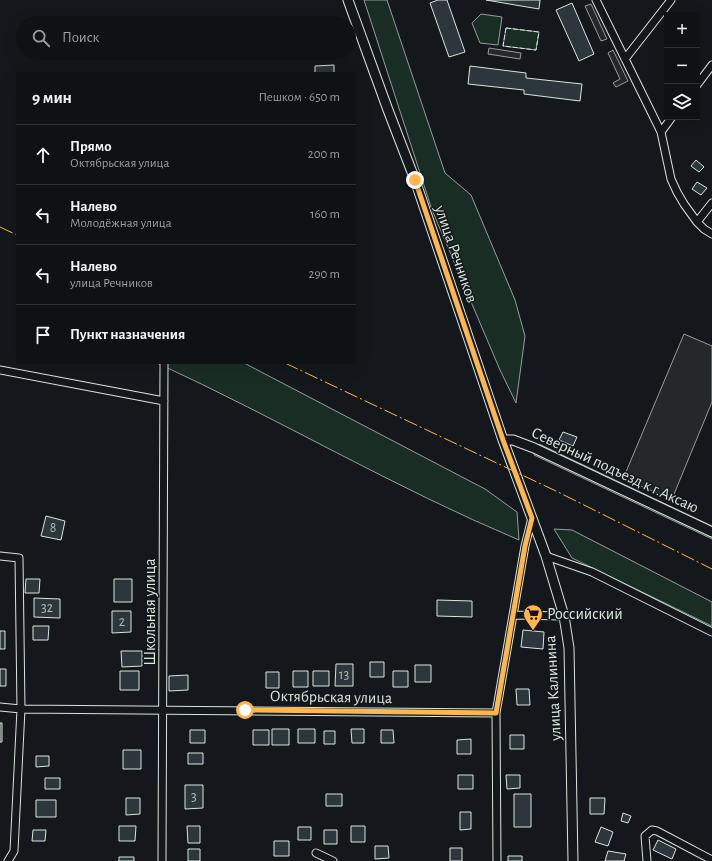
<!DOCTYPE html>
<html lang="ru">
<meta charset="utf-8">
<style>
:root{--surface:#0f1215;--page:#1d2022;--text:#f1f3f6;--muted:#9b9ea0;--line:#2f3234}
body{margin:0;font-family:"Alegreya Sans",sans-serif;background:var(--page);color:var(--text)}
.controls{position:absolute;right:12px;top:12px;display:grid;overflow:hidden;border-radius:0px;box-shadow:0 4px 16px #0002}
.controls button{width:36px;height:36px;display:grid;place-items:center;padding:0;border:0;border-bottom:1px solid var(--line);background:var(--surface);color:var(--text);font:20px sans-serif}
.stop{position:absolute;width:12px;height:12px;margin:-9px;border:3px solid #ffb74d;border-radius:50%;background:#fff}
.stop.end{background:#ffb74d;border-color:#fff;box-shadow:0 1px 4px #0008}
.list{margin:0;padding:0;list-style:none}
h2{display:flex;justify-content:space-between;align-items:center;height:52px;margin:0;padding:0 16px;font-size:17px}
h2 small{font-size:13px;font-weight:400;color:var(--muted)}
.list li{display:grid;grid-template-columns:26px 1fr auto;gap:12px;align-items:center;box-sizing:border-box;height:60px;padding:0 16px;border-top:1px solid var(--line)}
.list b{display:block;font-size:15px;white-space:nowrap}
.list p{margin:0;font-size:13px;white-space:nowrap;color:var(--muted)}
.list em{font-size:13px;font-style:normal;color:var(--muted)}
.icon{flex:none;width:22px;height:22px;fill:none;stroke:currentColor;stroke-width:2;stroke-linecap:round;stroke-linejoin:round}
.map{position:relative;flex:none;width:712px;height:861px;overflow:hidden}
.search{position:absolute;background:var(--surface);box-shadow:0 4px 16px #0002;left:16px;top:16px;width:340px;height:44px;display:flex;align-items:center;gap:10px;box-sizing:border-box;padding:0 14px;border-radius:22px;color:var(--muted);font-size:15px}
.panel{position:absolute;background:var(--surface);box-shadow:0 4px 16px #0002;left:16px;top:72px;width:340px;height:292px;border-radius:0px}
.map>svg:first-child{display:block}
.green{fill:#1a2d24;stroke:#939e99}
.parking{fill:#24282b;stroke:#939e99}
.building{fill:#2c363c;stroke:#d8e6dc}
.lines{fill:none;stroke-linecap:round;stroke-linejoin:round}
.minor-casing{stroke:#d8e6dc;stroke-width:9}
.tertiary-casing{stroke:#d8e6dc;stroke-width:11}
.minor{stroke:#14181c;stroke-width:7}
.tertiary{stroke:#14181c;stroke-width:9}
.fence{stroke:#d8e6dc;stroke-width:1;stroke-dasharray:5 2;stroke-linecap:butt}
.power{stroke:#ffb74d;stroke-width:1;stroke-dasharray:14 3 2 3;stroke-linecap:butt}
.route{stroke:#ffb74d;stroke-width:5}
.labels{text-anchor:middle;dominant-baseline:central;stroke-width:3;stroke-linejoin:round;paint-order:stroke}
.number-label{font-size:14px;fill:#adbab4}
.street-label{font-size:16px;fill:#d8e6dc;stroke:#14181c}
.poi-label{font-size:16px;fill:#d8e6dc;stroke:#14181c;text-anchor:start}
</style>
<div class="map">
<svg width="712" height="861" viewBox="0 0 712 861">
<rect width="100%" height="100%" fill="#14181c"/>
<path class="green" d="M364,0H387L445,173L471,195L515,300L525,336L516,403L500,370L432,210Z
M481,14L502,17L498,45L480,43L472,23Z
M506,28L539,32L536,50L503,46Z
M157,363H244L485,489L517,512L519,540C395,488 279,419 157,363Z
M539,444L712,526V528L538,446Z
M535,452L712,537V539L534,455Z
M554,529L572,530L712,602V626L572,558Z"/>
<path class="parking" d="M591,4L607,39L601,41L585,6Z
M489,48L521,53L520,59L488,54Z
M613,50L628,81L616,87L613,83L620,79L608,53Z
M684,334L712,346V402L672,499L623,479Z"/>
<path class="building" d="M438,0H447L465,52L449,57L430,3Z
M486,0H540L539,9Z
M572,3L594,54L579,61L556,10Z
M334,65V73H315V66Z
M470,66L526,73V78L582,84L580,101L524,94V90L468,84Z
M696,160L704,167L699,172L691,166Z
M697,182L707,188L701,195L692,189Z
M563,432L577,437L573,446L559,440Z
M46,516L65,521L61,540L41,536Z
M26,579H40L39,593H25Z
M114,579H132V602H114Z
M34,598L60,599V618L34,617Z
M437,600L472,601V617L437,616Z
M112,611H131V632L112,633Z
M33,626H49L48,640H33Z
M523,630L544,632L543,649L521,647Z
M0,631H5V649H0Z
M121,651H142V666L122,667Z
M370,662H384V677H370Z
M336,664H353V686H335Z
M415,665H431V682H415Z
M0,669H6V686H0Z
M120,671H139V690H120Z
M293,671H308V687H293Z
M313,671H329V686H313Z
M393,671H408V687H393Z
M266,672H279V688H266Z
M188,675V690L169,691V676Z
M516,689H529L530,705H517Z
M0,723H2V742H0Z
M272,729H289V745H272Z
M298,729H315V743H298Z
M351,729H364V743H352Z
M190,730H205V743H190Z
M253,730H269V745H253Z
M381,730H393L394,743H381Z
M324,731H335V744H324Z
M510,735H524V749H510Z
M471,739V754H457V740Z
M123,750H141V769H123Z
M188,753H203V764H188Z
M36,756H49V766L36,767Z
M458,775H473V789H458Z
M506,775H520V788L507,789Z
M45,778H60V789H45Z
M185,785H203V808L185,809Z
M326,794H342V806H326Z
M514,794H531V827H514Z
M126,798H140V814L126,815Z
M590,798H605L604,814H590Z
M36,800H56V817H36Z
M460,812H471V829L460,830Z
M623,813L631,816L628,823L621,821Z
M119,826H136L135,841H119Z
M187,826H200V843H188Z
M351,826H365V842H351Z
M298,827H311V840H298Z
M601,827L613,832L608,846L595,842Z
M33,830H46L45,841H32Z
M324,830H337V844H324Z
M658,840L676,849L672,859L653,850Z
M274,841H289V856H274Z
M375,846H388L389,858L375,859Z
M450,848H462V861H450Z
M188,849H200V861H188Z
M608,851L626,854L624,861H605Z
M508,856H522V861H508Z
M119,857H134V861H119Z"/>
<g class="lines">
<defs>
<path id="minor" d="M596,0L661,132L671,179L677,192L684,204L697,222L704,229L712,234
M625,59L671,0
M697,85L712,65
M661,132L672,117
M697,222L712,203
M0,370L164,401
M0,556L19,558L21,709L14,851L8,861
M546,556L592,572L712,632
M513,615L564,616
M0,707L21,709L496,713
M316,853L333,861
M162,861L164,363
M497,861L496,713L525,546L532,518
M647,861L645,836L652,830L657,831L712,860"/>
<path id="tertiary" d="M348,0L388,110L415,180L503,440L546,556L564,616L569,648L573,861
M503,440H513L534,448L712,532"/>
</defs>
<use href="#minor" class="minor-casing"/>
<use href="#tertiary" class="tertiary-casing"/>
<use href="#minor" class="minor"/>
<use href="#tertiary" class="tertiary"/>
<path class="fence" d="M506,28L539,32L536,50L503,46Z"/>
<path class="power" d="M0,227L17,235
M285,363L558,492L712,569"/>
</g>
<g class="lines">
<path class="route" d="M245,710L496,713L525,546L532,518L503,440L415,180"/>
</g>
<defs>
<symbol id="supermarket-pin" viewBox="-11 -11 22 30"><path d="M0 17L-7.5 6A9.5 9.5 0 1 1 7.5 6Z" fill="#ffb74d" stroke="#14181c"/><path d="M-6-5.5h2.5l.6 2H6L4.5 2H-2.5L-4.4-4H-6ZM-1.5 3.2a1.3 1.3 0 1 0 .1 0ZM3 3.2a1.3 1.3 0 1 0 .1 0Z" fill="#111"/></symbol>
</defs>
<g fill-rule="evenodd">
<use href="#supermarket-pin" x="522" y="603" width="22" height="30"/>
</g>
<g class="labels">
<g class="number-label">
<text x="53" y="528">8</text>
<text x="47" y="608">32</text>
<text x="122" y="622">2</text>
<text x="344" y="675">13</text>
<text x="194" y="797">3</text>
</g>
<g class="street-label">
<text transform="translate(456 254) rotate(71)">улица Речников</text>
<text transform="translate(615 470) rotate(25)">Северный подъезд к г.Аксаю</text>
<text transform="translate(150 612) rotate(-90)">Школьная улица</text>
<text transform="translate(553 688) rotate(-93)">улица Калинина</text>
<text transform="translate(331 697) rotate(1)">Октябрьская улица</text>
</g>
<g class="poi-label">
<text x="547" y="614">Российский</text>
</g>
</g>
</svg>
<div class="controls">
<button>+</button>
<button>−</button>
<button><svg class="icon" aria-label="layers" viewBox="0 0 24 24"><path d="M12 4l9 5-9 5-9-5zM3 14l9 5 9-5"/></svg></button>
</div>
<div class="stop" style="left:245px;top:710px"></div>
<div class="stop end" style="left:415px;top:180px"></div>
<div class="search"><svg class="icon" aria-label="search" viewBox="0 0 24 24"><circle cx="10" cy="10" r="6"/><path d="M15 15l6 6"/></svg>Поиск</div>
<section class="panel">
<h2>9 мин<small>Пешком · 650 m</small></h2>
<ul class="list">
<li><svg class="icon" aria-label="ahead" viewBox="0 0 24 24"><path d="M12 20V5M6 11l6-6 6 6"/></svg><div><b>Прямо</b><p>Октябрьская улица</p></div><em>200 m</em></li>
<li><svg class="icon" aria-label="left" viewBox="0 0 24 24"><path d="M17 20v-9H6M10 6l-5 5 5 5"/></svg><div><b>Налево</b><p>Молодёжная улица</p></div><em>160 m</em></li>
<li><svg class="icon" aria-label="left" viewBox="0 0 24 24"><path d="M17 20v-9H6M10 6l-5 5 5 5"/></svg><div><b>Налево</b><p>улица Речников</p></div><em>290 m</em></li>
<li><svg class="icon" aria-label="arrive" viewBox="0 0 24 24"><path d="M6 21V4h12l-3 4 3 4H6"/></svg><div><b>Пункт назначения</b></div></li>
</ul>
</section>
</div>
